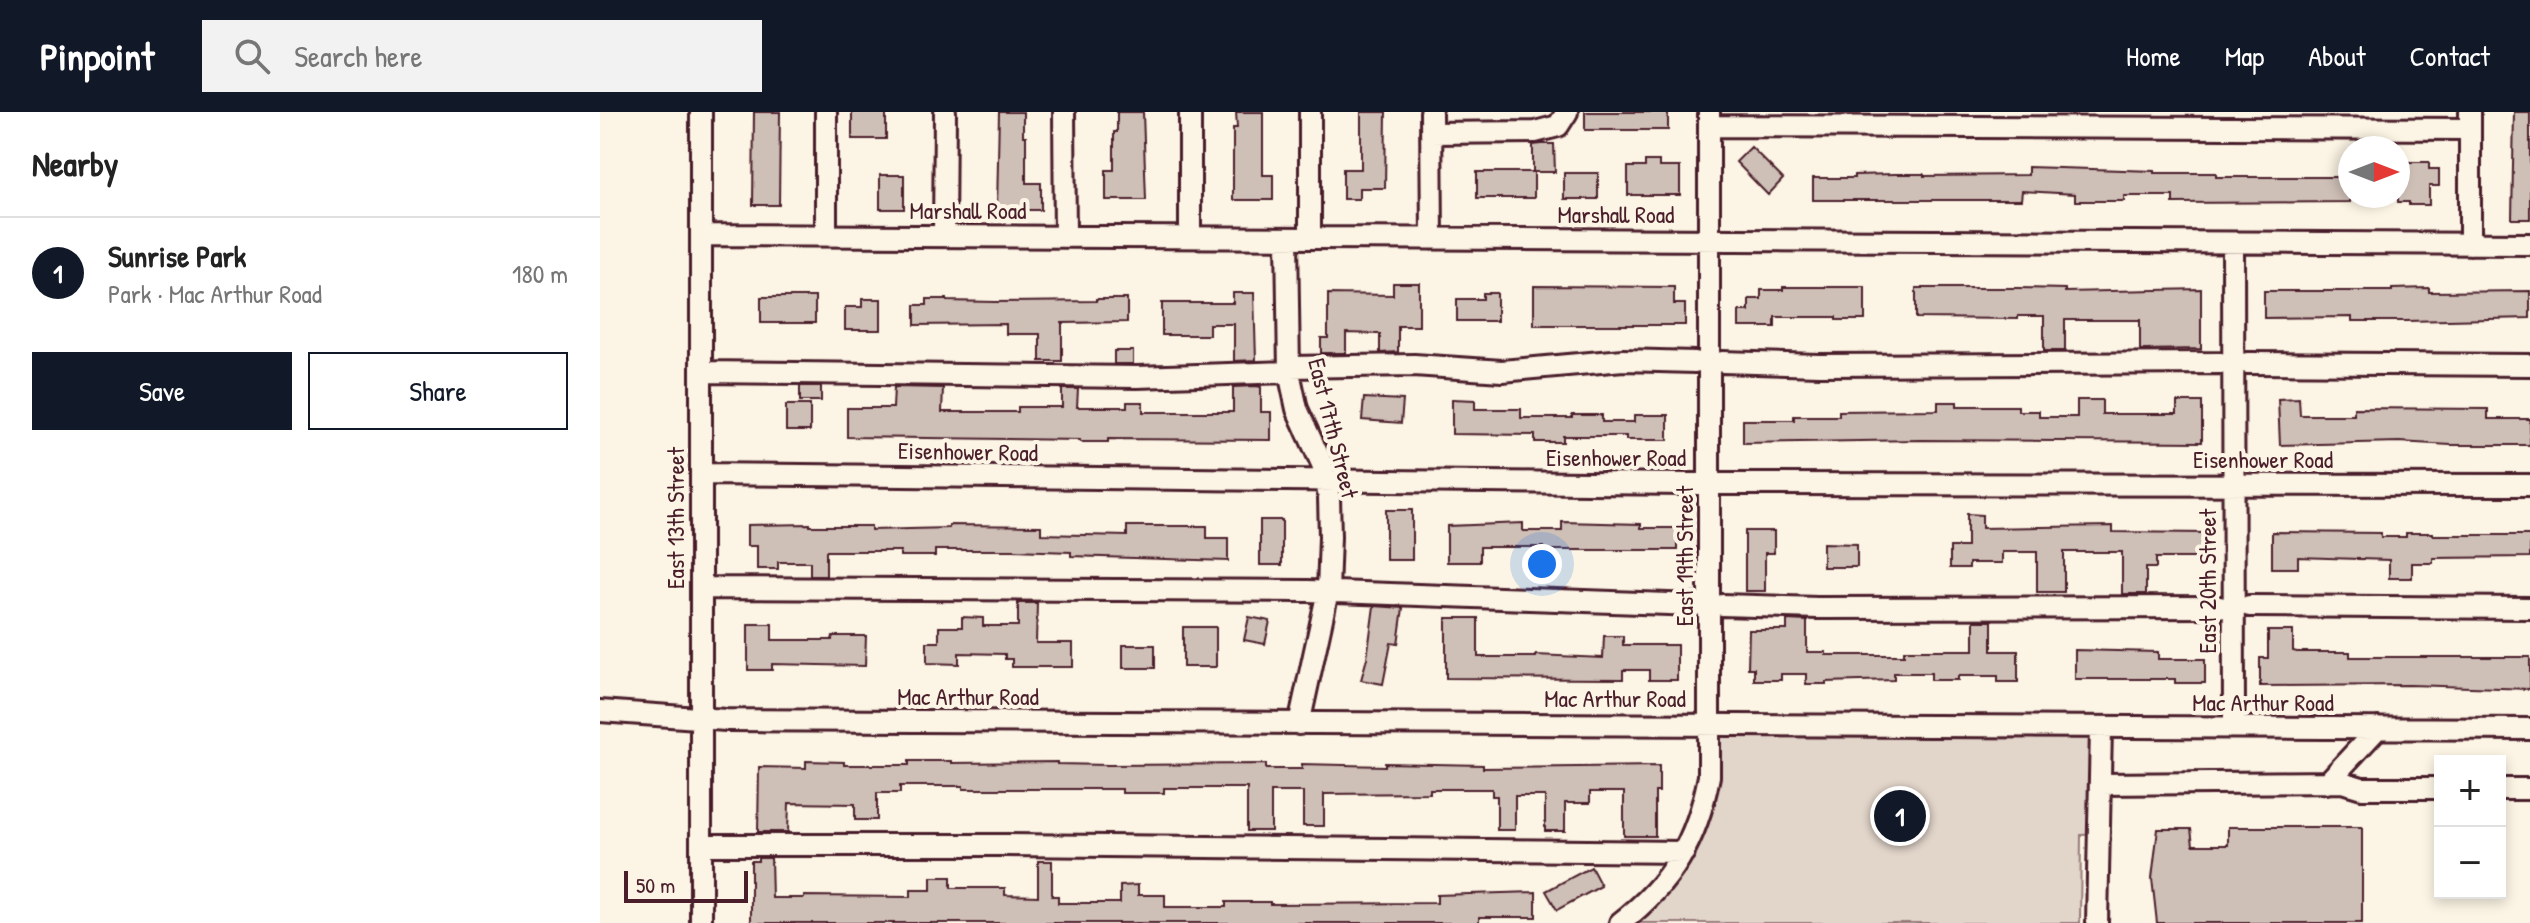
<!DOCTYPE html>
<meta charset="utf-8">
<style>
:root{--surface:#fff;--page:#f2f2f2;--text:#222;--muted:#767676;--line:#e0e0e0;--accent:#111827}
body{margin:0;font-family:"Patrick Hand",sans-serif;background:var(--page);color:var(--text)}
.controls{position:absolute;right:24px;bottom:24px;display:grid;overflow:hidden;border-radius:0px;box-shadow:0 4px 12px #0003}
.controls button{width:72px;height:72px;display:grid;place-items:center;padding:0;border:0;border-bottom:2px solid var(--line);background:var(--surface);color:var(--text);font:40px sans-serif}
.compass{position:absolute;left:1738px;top:24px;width:72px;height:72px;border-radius:50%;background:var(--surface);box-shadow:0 4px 12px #0003;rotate:90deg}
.scale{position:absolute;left:24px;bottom:20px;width:124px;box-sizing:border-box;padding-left:8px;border:4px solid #4a1f2b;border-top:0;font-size:22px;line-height:28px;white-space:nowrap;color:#4a1f2b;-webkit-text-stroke:6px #fcf5e5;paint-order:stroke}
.you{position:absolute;left:942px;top:452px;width:28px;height:28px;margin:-20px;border:6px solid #fff;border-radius:50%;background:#1a73e8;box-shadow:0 0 0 12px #1a73e833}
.badge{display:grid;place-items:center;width:52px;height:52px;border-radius:50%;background:var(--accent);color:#fff;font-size:26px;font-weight:700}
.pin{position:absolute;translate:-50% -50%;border:4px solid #fff;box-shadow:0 2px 8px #0006}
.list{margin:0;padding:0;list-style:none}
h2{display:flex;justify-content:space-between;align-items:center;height:104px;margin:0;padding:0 32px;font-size:34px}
h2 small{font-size:26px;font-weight:400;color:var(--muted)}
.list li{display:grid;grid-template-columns:52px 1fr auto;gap:24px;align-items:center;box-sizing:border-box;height:112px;padding:0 32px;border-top:2px solid var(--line)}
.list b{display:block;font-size:30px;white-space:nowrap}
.list p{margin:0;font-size:26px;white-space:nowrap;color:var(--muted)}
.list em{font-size:26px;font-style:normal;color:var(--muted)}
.actions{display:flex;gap:16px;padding:24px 32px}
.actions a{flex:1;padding:18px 0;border:2px solid var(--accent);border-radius:0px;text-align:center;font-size:28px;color:var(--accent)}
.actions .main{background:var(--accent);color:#fff}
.icon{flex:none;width:44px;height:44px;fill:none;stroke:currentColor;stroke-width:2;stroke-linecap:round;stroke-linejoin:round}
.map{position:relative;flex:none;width:1930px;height:811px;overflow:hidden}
header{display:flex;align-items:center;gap:48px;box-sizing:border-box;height:112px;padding:0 40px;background:var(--accent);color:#fff}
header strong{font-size:38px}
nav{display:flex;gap:44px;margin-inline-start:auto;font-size:28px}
.search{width:560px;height:72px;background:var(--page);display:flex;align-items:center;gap:20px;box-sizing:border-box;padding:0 28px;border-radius:0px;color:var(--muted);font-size:30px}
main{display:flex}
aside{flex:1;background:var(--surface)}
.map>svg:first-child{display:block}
.green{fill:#e2d5ca;stroke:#967a7a;stroke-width:2}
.building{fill:#cfc0b7;stroke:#4a1f2b;stroke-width:2}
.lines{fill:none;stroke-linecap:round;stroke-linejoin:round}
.minor-casing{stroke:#4a1f2b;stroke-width:26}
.minor{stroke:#fcf5e5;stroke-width:20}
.labels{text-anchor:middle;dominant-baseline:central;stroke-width:8;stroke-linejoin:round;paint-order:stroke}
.street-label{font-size:24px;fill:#4a1f2b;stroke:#fcf5e5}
</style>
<header>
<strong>Pinpoint</strong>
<div class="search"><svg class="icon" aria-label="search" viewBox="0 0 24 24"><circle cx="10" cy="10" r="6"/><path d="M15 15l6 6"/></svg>Search here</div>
<nav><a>Home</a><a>Map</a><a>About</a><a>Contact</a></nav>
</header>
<main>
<aside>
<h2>Nearby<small></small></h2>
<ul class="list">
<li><span class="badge">1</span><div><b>Sunrise Park</b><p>Park · Mac Arthur Road</p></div><em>180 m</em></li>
</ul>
<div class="actions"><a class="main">Save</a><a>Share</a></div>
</aside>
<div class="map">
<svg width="1930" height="811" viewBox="0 0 1930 811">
<rect width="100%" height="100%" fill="#fcf5e5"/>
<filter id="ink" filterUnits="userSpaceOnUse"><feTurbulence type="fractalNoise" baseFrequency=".0125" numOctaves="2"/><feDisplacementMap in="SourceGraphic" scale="16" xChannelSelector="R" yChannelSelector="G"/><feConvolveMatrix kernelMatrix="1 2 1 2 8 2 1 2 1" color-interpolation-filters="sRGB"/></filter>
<g filter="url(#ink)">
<path class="green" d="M1110,612L1501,616L1500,722L1481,723L1480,811H1020L1084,740Z"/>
<path class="building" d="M154,0H180L179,93H153Z
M252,0H286V27H252Z
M399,0H423V24H426V71H441V98H397Z
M517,0H543L546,88H506V58H514V20H517Z
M636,0H663V63H673V88H633V16H637Z
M761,0H786L785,76H759V87H743V57H761Z
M985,0H1068V18H985Z
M1914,0H1930V107H1912Z
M942,32H954L955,60H933V33Z
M1151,35L1183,67L1168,83L1136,50Z
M1045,49H1059V55H1080V83H1028V55H1045Z
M1798,50H1829V57H1839V74H1829V93H1809V90H1798Z
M1428,55L1554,59V61H1616V65H1750V90L1573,91V84H1524V89H1475V82L1422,79L1421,88H1213V66H1254V63L1295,62H1324V64L1428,63Z
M877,60H934V86H877Z
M964,61H998V87H964Z
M280,63H304V97H280Z
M793,171H819V214H798V240L780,241V222L746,221V241H721V226H728V182L793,183Z
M934,174L1074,175V192H1085V213H934Z
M1183,175H1265V208H1236V205H1175V215H1139V199H1149V187H1161V178H1183Z
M1316,176H1418L1465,177V180L1601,177V237L1540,238V208H1465V239H1444V204H1418V207L1316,206Z
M1829,176V180L1930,179V206L1807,209H1752V205L1664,206V179H1792V177Z
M633,181H654L656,248L634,249V212H609V223H562V191H633Z
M883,181H897V209H857V187H883Z
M161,185H215V211H161Z
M262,187H281V218H245V195H262Z
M327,187H347V189L395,190L496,189V187H527V210L462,211V249H440V222H406V212L315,213V193H327Z
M514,239H533V252H514Z
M200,274H221V289H200Z
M656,274L661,275V300H671V328L508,327V330H480V328L247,325V296H293L294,275L343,276L342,300H418V295H462V277H478L477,295H527V290H543V300H633V275Z
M764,286L803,288L801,311L762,308Z
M1699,286L1700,303H1754V296L1888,297V307H1930V333H1851L1799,330L1680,333L1678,287Z
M852,287L875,288V297H921V306H972V303H1002V310H1034V303H1068V328H1026V324H963V330H935V323L852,322Z
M1477,288H1502V302H1577V290H1602V330L1321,328L1143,331V308H1194V304H1239V299L1338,298V290H1357V294H1418V299H1439V305H1477Z
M186,293H210V319H186Z
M786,398H812V448H786Z
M1367,402L1382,403V416L1513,414V420L1606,421V446H1556V456H1546V482H1522V440H1464V480H1437V440H1402V451H1369V456H1350V435H1367Z
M660,408H682V453H660Z
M962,410L1041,412V416H1077V438H944V435H880V450H847V414L923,411V419H962Z
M210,412V414H271V418L349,416V413L441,414V422L527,424V414H607V426H628V449L471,444V440L413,438H335V444H300V439H226V464H210V450H178V457H157V434H147V413Z
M1145,419H1174V441H1165V479H1145Z
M1672,420L1781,421V425H1806V421H1833V423H1930V445L1833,446V451H1812V466H1789V448L1698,445V456H1672Z
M1223,431L1257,432V455H1223Z
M418,491H437L436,531H473V555H412V547H405V542L359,541V552L327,551V530H339V515H362V505L383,506V514H418Z
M774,494L803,496L798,532L791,531L783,572L761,568L767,546Z
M649,505L670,509L665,532L644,528Z
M846,506H878V545H936V543L1003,546L1004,524H1023V533H1077V568H1049V558H1023V567L846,566Z
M1187,508L1207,509V540H1226V543H1304V538H1374V509H1392V539H1418V570H1398V564H1358V568H1331V561H1294V568L1226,570V572H1206V562H1181V568H1154V556H1148L1149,518H1187Z
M148,512H172V528H232L233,524H266L265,554L172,552V558H148Z
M583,515H616V555H583Z
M1668,519H1693V539L1697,540H1750V545H1930V577L1810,573L1660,574V546H1668Z
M523,533H555V556H523Z
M1475,538L1558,540V547H1605V571H1575V567H1475Z
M206,649L244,650V653H309V649H351V651L457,650V652L508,653L666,652V657H702V652L785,654V651L883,653V656L1059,654V680H1055V724H1024V680H990V691H965V719H945V684H915V718H897V684H892V677H830V681L724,682V714H703V680H671V719H647V676H564V681H522V677H363V674H300V681H277V708H255V692L189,691L188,720H158L159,655L206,656Z
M1628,715H1762V811H1557L1552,766L1558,717H1591L1593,733H1628Z
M158,746H171L172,786H204V784L311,785V778H331V765H351V776H405V783L438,784V749H452V784H458V791H520V774L538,773V783H565V795H626V790H670V792L837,791V783L936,780V805H879V811H151V749H158Z
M991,755L1001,774L957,798L946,779Z"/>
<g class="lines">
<defs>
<path id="minor" d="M101,0V811
M226,0V123
M464,0L465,125
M590,0V125
M710,0V126
M831,0L832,127
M1109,14L1870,17
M831,21L935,20L958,14L967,0
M101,123L1930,132
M344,124L345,0
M687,126L689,260L697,297L722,352L729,385L730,425L728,479L699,612
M1633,131L1634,615
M1870,132V0
M1122,250L1219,253L1621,251
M1647,251L1930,253
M689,255L814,253L902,259L1023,248L1095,250
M101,260L537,265L689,260
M101,362L1088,372L1930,373
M101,476L708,479L1096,493
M1122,493L1218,496L1620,495
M1649,494L1930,496
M0,599L126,608L1930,617
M1727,671L1778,616
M1501,672L1742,670L1762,676H1840
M1900,677H1930
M101,733H406L1084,740
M1020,811C1072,771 1097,728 1109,664V0
M1497,811L1501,616"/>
</defs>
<use href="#minor" class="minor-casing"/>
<use href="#minor" class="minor"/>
</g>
</g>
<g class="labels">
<g class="street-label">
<text x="368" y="98">Marshall Road</text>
<text x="1016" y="102">Marshall Road</text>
<text transform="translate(734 316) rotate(76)">East 17th Street</text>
<text transform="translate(368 339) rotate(1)">Eisenhower Road</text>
<text x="1016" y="345">Eisenhower Road</text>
<text x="1663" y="347">Eisenhower Road</text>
<text transform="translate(75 406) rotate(-90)">East 13th Street</text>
<text transform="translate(1084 444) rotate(-90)">East 19th Street</text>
<text transform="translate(1607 469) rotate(-90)">East 20th Street</text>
<text x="368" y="584">Mac Arthur Road</text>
<text x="1015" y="586">Mac Arthur Road</text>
<text x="1663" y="590">Mac Arthur Road</text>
</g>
</g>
</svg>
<div class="controls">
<button>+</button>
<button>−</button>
</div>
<svg class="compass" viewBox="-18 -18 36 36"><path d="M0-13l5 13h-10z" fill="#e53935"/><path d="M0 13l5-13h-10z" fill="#767676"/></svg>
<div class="scale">50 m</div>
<div class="you"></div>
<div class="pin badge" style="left:1300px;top:704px">1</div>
</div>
</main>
